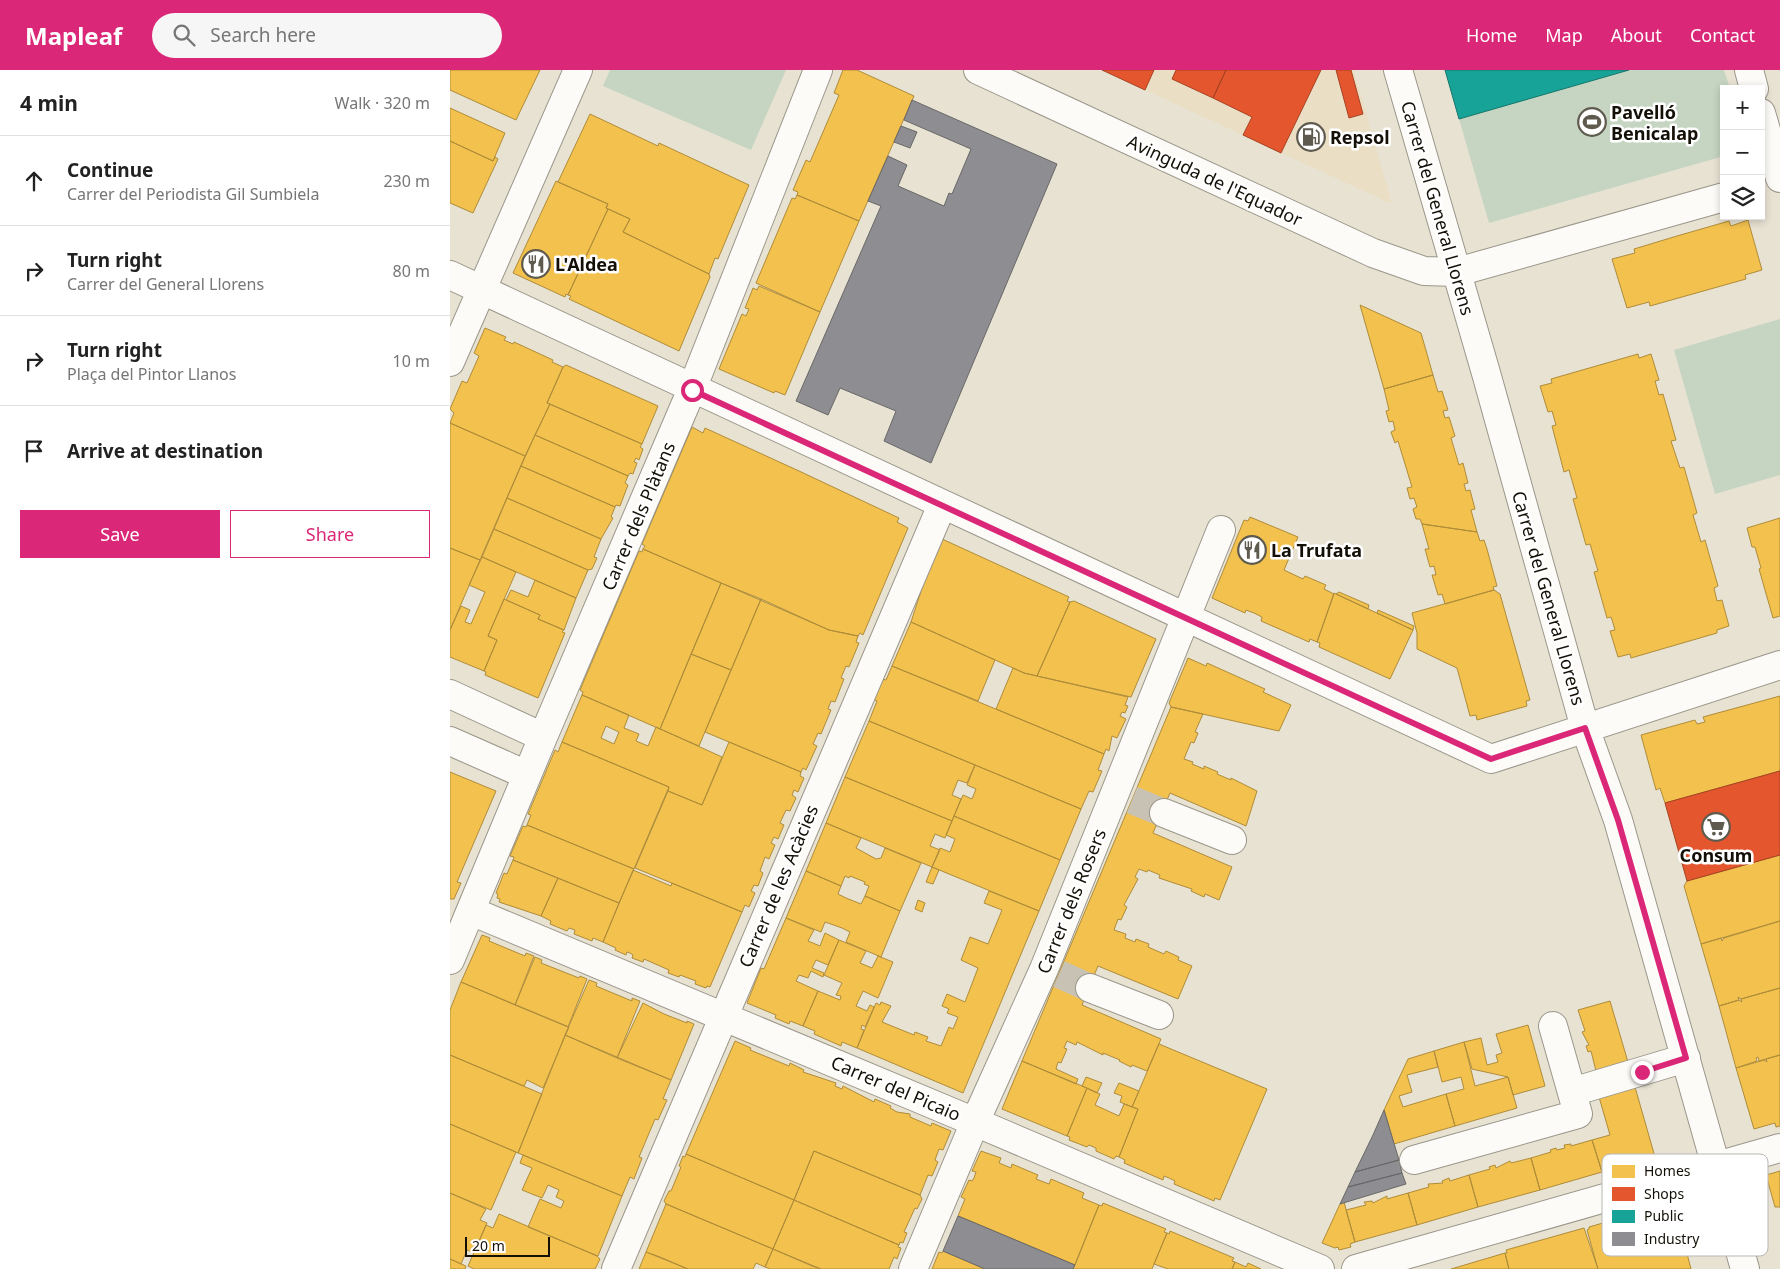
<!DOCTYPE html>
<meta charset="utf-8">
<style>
:root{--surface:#fff;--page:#f6f6f6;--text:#222;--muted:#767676;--line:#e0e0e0;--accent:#db2777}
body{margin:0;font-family:"Noto Sans",sans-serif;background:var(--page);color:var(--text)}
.controls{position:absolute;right:15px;top:15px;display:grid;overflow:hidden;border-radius:0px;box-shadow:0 2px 8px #0003}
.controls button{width:45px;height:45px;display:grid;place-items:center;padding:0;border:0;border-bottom:1px solid var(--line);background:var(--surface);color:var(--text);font:25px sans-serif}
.scale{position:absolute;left:15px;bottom:12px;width:85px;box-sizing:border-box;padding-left:5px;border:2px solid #141007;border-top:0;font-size:14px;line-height:18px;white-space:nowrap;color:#141007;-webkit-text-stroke:4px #fff;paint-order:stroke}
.stop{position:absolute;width:15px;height:15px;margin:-11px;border:4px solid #db2777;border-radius:50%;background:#fff}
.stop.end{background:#db2777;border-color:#fff;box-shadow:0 1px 5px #0008}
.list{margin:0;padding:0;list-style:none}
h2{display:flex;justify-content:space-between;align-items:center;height:65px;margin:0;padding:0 20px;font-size:21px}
h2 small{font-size:16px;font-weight:400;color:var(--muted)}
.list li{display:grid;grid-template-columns:32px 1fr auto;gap:15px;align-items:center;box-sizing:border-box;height:90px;padding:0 20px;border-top:1px solid var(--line)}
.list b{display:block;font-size:19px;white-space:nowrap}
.list p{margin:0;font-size:16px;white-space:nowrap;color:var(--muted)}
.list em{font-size:16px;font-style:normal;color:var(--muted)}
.actions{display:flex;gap:10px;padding:15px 20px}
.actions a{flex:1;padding:11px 0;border:1px solid var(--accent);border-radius:0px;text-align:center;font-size:18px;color:var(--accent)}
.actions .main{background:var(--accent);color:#fff}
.icon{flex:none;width:28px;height:28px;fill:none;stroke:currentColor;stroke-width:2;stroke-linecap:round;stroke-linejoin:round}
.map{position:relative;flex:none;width:1330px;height:1199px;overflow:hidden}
header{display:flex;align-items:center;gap:30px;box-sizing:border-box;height:70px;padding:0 25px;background:var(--accent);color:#fff}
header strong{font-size:24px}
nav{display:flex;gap:28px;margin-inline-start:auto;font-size:18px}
.search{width:350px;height:45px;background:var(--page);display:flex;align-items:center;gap:12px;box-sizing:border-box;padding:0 18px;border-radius:28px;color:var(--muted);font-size:19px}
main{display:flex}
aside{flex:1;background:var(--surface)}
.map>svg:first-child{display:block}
.built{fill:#eadfc5}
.green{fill:#c5d5c1}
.homes{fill:#f2c14e;stroke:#af8c39;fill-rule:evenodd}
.shops{fill:#e4572e;stroke:#a64222}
.public{fill:#17a398;stroke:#16776c}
.industry{fill:#8d8d92;stroke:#696868}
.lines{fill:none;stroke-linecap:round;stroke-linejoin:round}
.minor-tunnel{stroke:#c8c2b4;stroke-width:28;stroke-dasharray:28 14;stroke-linecap:butt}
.minor-casing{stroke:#9a968a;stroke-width:30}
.minor{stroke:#fcfbf8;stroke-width:28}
.route{stroke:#db2777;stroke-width:6}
.labels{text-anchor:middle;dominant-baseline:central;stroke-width:5;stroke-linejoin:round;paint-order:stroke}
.poi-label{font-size:18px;font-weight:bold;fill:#141007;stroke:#fff;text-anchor:start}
.street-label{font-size:18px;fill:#141007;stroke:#fff}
.key{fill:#fff;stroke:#b8b7b5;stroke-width:1}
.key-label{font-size:14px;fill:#141007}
</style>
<header>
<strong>Mapleaf</strong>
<div class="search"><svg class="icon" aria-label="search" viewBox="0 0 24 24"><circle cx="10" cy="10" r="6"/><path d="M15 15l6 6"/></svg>Search here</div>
<nav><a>Home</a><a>Map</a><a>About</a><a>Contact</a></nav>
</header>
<main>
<aside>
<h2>4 min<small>Walk · 320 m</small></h2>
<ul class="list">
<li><svg class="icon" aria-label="ahead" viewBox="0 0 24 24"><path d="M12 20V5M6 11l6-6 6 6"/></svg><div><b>Continue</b><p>Carrer del Periodista Gil Sumbiela</p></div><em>230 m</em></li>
<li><svg class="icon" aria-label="right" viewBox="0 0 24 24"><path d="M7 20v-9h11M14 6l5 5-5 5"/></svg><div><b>Turn right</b><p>Carrer del General Llorens</p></div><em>80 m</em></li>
<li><svg class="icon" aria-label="right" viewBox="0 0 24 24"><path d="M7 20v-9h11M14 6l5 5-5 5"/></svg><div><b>Turn right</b><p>Plaça del Pintor Llanos</p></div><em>10 m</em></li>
<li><svg class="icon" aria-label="arrive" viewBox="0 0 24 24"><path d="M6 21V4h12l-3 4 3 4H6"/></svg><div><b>Arrive at destination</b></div></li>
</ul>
<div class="actions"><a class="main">Save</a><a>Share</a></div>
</aside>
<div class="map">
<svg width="1330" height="1199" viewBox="0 0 1330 1199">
<rect width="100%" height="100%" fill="#e8e2d3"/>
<path class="built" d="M704,0H904L942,134L695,20Z"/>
<path class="green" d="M160,0H336L301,80L153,16Z
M995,0H1274L1280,19H1274V86L1039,153Z
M1330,249V405L1265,424L1224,280Z"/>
<path class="homes" d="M0,0H90L66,50L0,20Z
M393,0H407L464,26L409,151L347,125L348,122L343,120L356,90L360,92L389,25L384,23Z
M0,38L55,63L43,91L0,71Z
M140,44L208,76L209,73L299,115L268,189L265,188L259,204L173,162L180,149L156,138L158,134L108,112Z
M0,71L43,91L45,87L48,89L23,143L0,133Z
M106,111L158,134L156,138L158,139L118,225L116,224L115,227L63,203Z
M347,125L409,151L370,242L306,213L342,128L345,129Z
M158,139L180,149L173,162L259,204L260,207L229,281L119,229L121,226L118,225Z
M1298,150L1312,200L1295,205L1296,209L1200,236L1199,232L1177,238L1162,189L1185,183L1184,179L1227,166L1279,151L1281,156Z
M309,216L370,242L335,325L325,321L324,323L269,299L292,244L296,246L299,239L295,238L303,218L307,220Z
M910,235L971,263L983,305L934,319Z
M35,258L56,267L54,270L63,274L64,272L103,290L102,292L113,297L97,333L100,334L75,386L0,353L4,343L0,339L12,311L17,313L29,286L24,283Z
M1188,284L1189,288L1201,284L1209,310L1205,311L1209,325L1213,324L1226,370L1221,371L1230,398L1234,397L1247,443L1243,445L1251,472L1255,470L1268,516L1264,518L1267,531L1272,530L1279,556L1267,560V563L1181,588L1180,584L1168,587L1160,561L1165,560L1163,553L1161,547L1157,548L1144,502L1148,501L1140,474L1136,475L1123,429L1127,428L1119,400L1114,402L1102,356L1106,355L1102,341L1098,342L1090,316L1102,313L1101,309Z
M116,295L208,336L192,374L97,333L113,297Z
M983,305L988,322L992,321L998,340L993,341L995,348L999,347L1005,366L1001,368L1009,395L1013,393L1018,413L1014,414L1016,421L1020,420L1025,439L1021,440L1027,462L972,454L970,449H966L963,439L967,437L964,428L960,429L957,418L962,417L948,371L945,373L941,362L945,360L943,351L939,352L936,341L939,340L934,319Z
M100,334L192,374L190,377L193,379L189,390L186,388L184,392L187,393L183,404L180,403L178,406L85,365Z
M0,353L75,386L30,490L0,478Z
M242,357L253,363L255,358L349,401L449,448L447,452L458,458L413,565L410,563L408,566L379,560L193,479L195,476L192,474Z
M85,365L178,406L175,413L178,415L170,436L166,435L165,437L71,396Z
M71,396L165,437L161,447L163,448L151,469L57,428Z
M57,428L151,469L144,487L147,488L142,499L138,500L44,459Z
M800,447L848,467L834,500L853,509L855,506L876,515L874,519L884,524L867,572L860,569L859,572L811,551L812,547L804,543L796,540L795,543L762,528L794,450L798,451Z
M1330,448V546L1323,548L1309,499L1311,498L1305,477H1302L1297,458Z
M972,454L1027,462L1030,471L1034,470L1037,479L1047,516L1043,517L1044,520L995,534L992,524L988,525L982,505H986L984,496L980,497L975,479H979Z
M44,459L138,500L126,528L32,487Z
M492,469L619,527L617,531L620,532L587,606L574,603L461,552L474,512Z
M0,478L30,490L0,560Z
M193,479L271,513L210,659L132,625L133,622L130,620L189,481L192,482Z
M32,487L66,502L38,566L47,570L34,601L0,587V560L11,536L20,540L15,552L21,554L35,522L19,515Z
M85,510L126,528L114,560L88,549L90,545L56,530L61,520L78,527Z
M271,513L311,529L281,600L241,584Z
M1044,520L1050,524L1080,630L1076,631L1077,636L1027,650L1026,645L1020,646L1007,598L967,579V563L962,543Z
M889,522L919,535L918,539L886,524Z
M884,523L963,560L940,609L869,577L870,573L867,572Z
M54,529L90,545L88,549L114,560L112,562L115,563L88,628L35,605L36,602L34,601L47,570L38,566Z
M311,529L379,560L408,566L406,572L409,573L399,597L396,596L391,608L394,609L385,632L381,631L378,639L381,640L371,664L368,663L363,674L367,676L356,700L353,698L351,702L255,662Z
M624,531L706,569L681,627L587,606L620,532Z
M928,540L964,556L963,560L927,543Z
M461,552L545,590L528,631L442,596Z
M241,584L281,600L249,676L210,659Z
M738,588L756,596L757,593L815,619L813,622L841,635L829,661L721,637L719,633Z
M442,596L654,684L648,700L652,701L643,722L639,721L631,739L419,651L427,631L423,629L432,609L436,610Z
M563,598L574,603L678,627L675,635L678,636L675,643L672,642L670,646L676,649L667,668L662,666L659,681L656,679L654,684L546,639Z
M132,625L179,645L174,658L189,664L186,671L198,676L206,657L272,687L252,735L218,721L219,717L112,672ZM156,656L169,662L164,674L151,668Z
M1330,626V701L1215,733L1210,718L1206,720L1191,665L1245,650L1247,654L1255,652L1253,647Z
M721,637L753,644L745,662L748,663L744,673L741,672L734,689L743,692L742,694L754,699V696L768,702L767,704L781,710V708L807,721L796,756L720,723L703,763L782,797L769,830L755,824L754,827L741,821L742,819L709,808L710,805L698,800L697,802L689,799L685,807L688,809L674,835L677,837L671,850L668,849L664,860L676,864L675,868L685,872L686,869L699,874L698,877L714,884L716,881L729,887L728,890L742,896L728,929L648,896L632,935L711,969L697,1001L682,995L681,997L669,991L670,990L653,983V985L627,972L626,975L617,971L614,978L617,979L611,993L608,992L606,999L628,1009L626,1014L572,991Z
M419,651L525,695L517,713L508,710L502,725L511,729L502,751L395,707Z
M112,672L219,717L184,799L77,755L81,745L78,744L105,680L108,682Z
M279,672L351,702L350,706L354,708L348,722L344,720L342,725L346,728L340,741L336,740L330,753L334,755L328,769L324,767L321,773L325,775L319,789L315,787L310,801L313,803L308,816L304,815L301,821L305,823L299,837L295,835L292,842L185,798L218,721L252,735Z
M525,695L631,739L610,790L504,746L513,725L522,729L526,719L517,715Z
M0,702L46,721L7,812L11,813L4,829H0Z
M395,707L502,751L495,768L485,764L480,776L490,780L482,797L376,753Z
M504,746L610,790L589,841L482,797L490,778L500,782L505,769L496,765Z
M376,753L411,768L406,778L426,789L431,788L435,778L471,793L450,841L415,826L419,816L414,814L415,812L400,806L399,808L395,806L391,816L356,801Z
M77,755L184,799L169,833L63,790L64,787L60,786L73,756L76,757Z
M1330,785V851L1251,874L1234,816L1237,811Z
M63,790L108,808L91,846L49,832L50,829L47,828L48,824L46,823L54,803L57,804Z
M482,797L489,800L483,814L476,812Z
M183,800L221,816L222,813L292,842L260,917L257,916L256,918L245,914L246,911L230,905L229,907L218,903L219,900L194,889L193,892L182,888L183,885L180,883L177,882L176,885L165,880L166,878L153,872Z
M356,801L391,816L388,824L396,828L411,834L415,826L450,841L431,887L396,872L400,862L392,858L375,852L371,862L336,848Z
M108,808L169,833L153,872L143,868L142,871L124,864L125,860L119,858L117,861L100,854L101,851L91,846Z
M539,821L589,841L513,1023L407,978L426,933L430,935L431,932L441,936L432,952L464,965L465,962L478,967L476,971L491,976L499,957L503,959L508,947L497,943L499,939L492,936L497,924L515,932L528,898L511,890L520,867L538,874L552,840L534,833Z
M468,830L475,833L472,842L465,839Z
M336,848L364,860L358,871L370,876L375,863L389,870L378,895L366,890L362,898L374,903L373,907L361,901L358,908L349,905L346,911L368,921L353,956L340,951L339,954L325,948L326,945L297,933L311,898L314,899Z
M1330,851V918L1291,929L1288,927L1289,930L1269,936L1251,874L1271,868L1272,871L1274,868Z
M32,865L40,868L39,871L75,886L76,883L84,886L65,935L11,912Z
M389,870L416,881L410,893L422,898L428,886L443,892L428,928L413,921L406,936L417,941L420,935L424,937L415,957L412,955L411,959L414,960L407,978L392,972L391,976L364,964L365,961L353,956L368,921L390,930L391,926L386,925L392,913L374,905Z
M85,887L92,890L91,893L129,908L130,906L137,909L118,957L65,935Z
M139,910L147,913L146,916L182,931V928L190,931L167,988L115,965Z
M11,912L119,957L93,1018L77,1010L74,1016L0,985V940Z
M1330,918V985L1309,991L1308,987L1306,988L1307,991L1286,998L1269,936L1289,930L1292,932L1291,929Z
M1160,931L1178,992L1146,1001L1141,981L1138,982L1136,976L1139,975L1132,962L1135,961L1128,940Z
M193,933L214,944L237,953V951L244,954L221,1010L167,988Z
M1078,955L1095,1016L1063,1025L1058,1007L1022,999L1014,972L1031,968L1037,995L1048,992L1046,985L1052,983L1046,964Z
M115,965L221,1010L213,1029L217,1030L208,1050L205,1049L189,1087L192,1088L184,1109L180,1107L172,1126L68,1083Z
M285,971L301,978L300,980L339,996L340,993L354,1000L353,1002L386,1013L385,1016L392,1019L393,1016L424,1032L425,1029L441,1036L440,1038L447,1042L460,1044V1047L481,1056L482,1053L501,1061L493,1080L489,1079L485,1090L488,1092L482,1106L478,1105L470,1125L364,1081L344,1130L236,1084Z
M1014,972L1025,1016L1058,1007L1067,1038L1005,1056L996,1024L1014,1019L1011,1007L992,1012L984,981Z
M709,974L817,1019L770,1130L765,1128L764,1131L724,1114L725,1111L719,1108L714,1106L713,1110L674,1093L675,1090L669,1087L688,1039L682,1037Z
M984,981L988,997L957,1005L962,1022L949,1026L953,1037L996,1024L1005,1056L944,1074L934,1040L958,989Z
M0,985L92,1024L68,1083L0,1054Z
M1330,985V1056L1326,1057L1325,1053L1304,1059L1286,998L1314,990L1317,992L1316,989Z
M572,991L637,1018L617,1066L552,1039Z
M636,1007L652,1013L647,1023L632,1016Z
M669,1013L689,1021L682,1037L670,1032L672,1026L664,1023Z
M1185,1017L1205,1087L1152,1102L1142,1070L1160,1065L1149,1027Z
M637,1018L650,1024L645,1035L669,1046L674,1034L688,1039L669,1087L666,1086L664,1089L646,1081V1078L639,1075L637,1077L619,1070L620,1067L617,1066Z
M0,1054L66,1082L41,1140L0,1123Z
M1142,1070L1152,1102L1090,1120L1081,1088L1101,1082L1100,1080L1106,1078L1107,1080L1115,1078L1114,1075L1121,1074V1076Z
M364,1081L470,1125L472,1129L467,1139L465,1138L454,1162L457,1163L453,1173L450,1172L449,1175L344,1130Z
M531,1081L551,1088L549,1093L561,1098L562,1094L588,1105L586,1109L599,1114L601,1109L634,1123L632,1128L649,1135L625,1195L508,1146L515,1129L511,1127L519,1110L522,1111L524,1108L526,1102L522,1101Z
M236,1084L344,1130L323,1179L216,1134L214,1131L219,1121H221L231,1097L229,1096L233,1086L235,1087Z
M73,1085L172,1126L148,1186L78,1157L90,1129L111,1138L114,1131L106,1127L109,1120L98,1115L92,1128L72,1120L82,1098L70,1093Z
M1081,1088L1090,1120L1028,1137L1019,1105L1040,1099L1039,1097L1045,1095L1046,1098L1060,1091L1061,1093Z
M1330,1101V1137H1325L1316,1105Z
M1019,1105L1028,1137L967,1155L958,1123L979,1117L978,1114L993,1113L992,1111L999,1108L1000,1111Z
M0,1123L36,1139L30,1150L37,1153L24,1183L17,1180L11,1194L0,1189Z
M958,1123L967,1155L905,1172L896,1140L916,1135L914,1132L922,1131L923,1133L937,1126V1129Z
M344,1130L449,1175L448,1177L451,1178L447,1189L444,1187L439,1199H371L323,1179Z
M894,1132L905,1172L900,1174L901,1177L889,1180L888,1177L885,1178L872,1173L890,1134Z
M653,1133L716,1159L714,1162L717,1163L702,1199H623L649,1135L652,1136Z
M216,1134L323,1179L315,1197L306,1193L303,1199H238L196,1182Z
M1219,1134L1220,1139L1223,1138L1226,1141L1241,1199H1148L1137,1160L1139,1159V1157Z
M49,1144L147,1186L150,1189L145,1199H24L18,1196L36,1155L43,1158Z
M1134,1158L1148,1199H1059L1055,1183H1057L1056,1180Z
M720,1161L784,1188L782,1191L785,1192L782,1199H718L704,1194L717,1163L719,1164Z
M323,1179L362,1196L371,1199H320L315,1197Z
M493,1181L535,1199H482L489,1182L492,1183Z
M196,1182L210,1187L238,1199H189Z
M1055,1183L1059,1199H1001L1018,1194Z
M0,1189L16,1196L15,1199H0Z
M785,1192L796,1197L798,1193L811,1199H782Z"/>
<path class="shops" d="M652,0H704L695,20Z
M726,0H776L763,28L722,9Z
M776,0H871L831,83L793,65L802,47L763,28Z
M886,0H901L913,44L899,48Z
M1330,701V785L1237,811L1215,733Z"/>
<path class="public" d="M995,0H1179L1009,49Z"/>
<path class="industry" d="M462,30L607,94L481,393L434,371L446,341L390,318L378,345L346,331L431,136L418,131L438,86L457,95L448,116L494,136L499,123L502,124L521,79L454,50Z
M451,56L467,62L460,78L444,72Z
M934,1040L949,1090L905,1102L923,1065Z
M949,1090L952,1103L898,1117L905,1102Z
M952,1103L956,1114L890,1134L898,1117Z
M508,1146L525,1153L625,1195L623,1199H535L493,1181Z"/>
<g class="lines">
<path class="minor-tunnel" d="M682,730L714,743
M609,904L640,918"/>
<defs>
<path id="minor" d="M528,0L923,183L974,201L1007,202L1274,127
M948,0L1036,303L1135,658L1168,750L1295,1199
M1299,0L1304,19
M1311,43L1330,108
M0,205L1041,689L1330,595
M0,292L128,0
M0,624L93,667
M0,671L77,705
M714,743L782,770
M21,841L525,1052L870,1199
M0,890L93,667L242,319L368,0
M640,918L709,945
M1122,1022L1236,988
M964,1090L1128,1044L1103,956
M166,1199L492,435
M463,1199L525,1052L594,899L771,460
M906,1199L1330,1078"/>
</defs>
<use href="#minor" class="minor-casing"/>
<use href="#minor" class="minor"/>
</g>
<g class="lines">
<path class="route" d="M242,320L1041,689L1135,658L1168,750L1236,988L1192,1002"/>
</g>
<defs>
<symbol id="stadium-ring" viewBox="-11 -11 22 22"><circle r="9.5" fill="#fff" stroke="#5e5a4e" stroke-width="1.5"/><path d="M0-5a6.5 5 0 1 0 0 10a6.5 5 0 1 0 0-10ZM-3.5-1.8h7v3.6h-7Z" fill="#5e5a4e"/></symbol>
<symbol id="fuel-ring" viewBox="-11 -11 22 22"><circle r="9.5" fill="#fff" stroke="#5e5a4e" stroke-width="1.5"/><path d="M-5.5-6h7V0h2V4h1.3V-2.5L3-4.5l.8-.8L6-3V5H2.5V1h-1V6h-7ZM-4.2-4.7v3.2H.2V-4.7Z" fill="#5e5a4e"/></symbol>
<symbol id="restaurant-ring" viewBox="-11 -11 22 22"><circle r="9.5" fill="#fff" stroke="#5e5a4e" stroke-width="1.5"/><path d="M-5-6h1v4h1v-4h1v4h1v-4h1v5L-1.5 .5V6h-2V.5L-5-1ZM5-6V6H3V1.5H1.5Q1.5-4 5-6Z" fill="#5e5a4e"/></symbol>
<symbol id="supermarket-ring" viewBox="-11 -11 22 22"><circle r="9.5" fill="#fff" stroke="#5e5a4e" stroke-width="1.5"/><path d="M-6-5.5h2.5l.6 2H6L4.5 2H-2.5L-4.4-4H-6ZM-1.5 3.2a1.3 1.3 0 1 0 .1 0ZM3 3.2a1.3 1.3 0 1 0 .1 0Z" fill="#5e5a4e"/></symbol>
</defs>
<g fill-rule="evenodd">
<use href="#stadium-ring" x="1126" y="36" width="32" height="32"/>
<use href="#fuel-ring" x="845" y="51" width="32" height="32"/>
<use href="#restaurant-ring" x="70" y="178" width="32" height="32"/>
<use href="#restaurant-ring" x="786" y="464" width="32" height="32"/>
<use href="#supermarket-ring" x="1250" y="741" width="32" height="32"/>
</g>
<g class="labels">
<g class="poi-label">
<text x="1161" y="42">Pavelló<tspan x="1161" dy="21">Benicalap</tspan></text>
<text x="880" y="67">Repsol</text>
<text x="105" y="194">L'Aldea</text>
<text x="821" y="480">La Trufata</text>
<text x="1266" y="785" text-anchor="middle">Consum</text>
</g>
<g class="street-label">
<text transform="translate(765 110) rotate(25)">Avinguda de l'Equador</text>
<text transform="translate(988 138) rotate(74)">Carrer del General Llorens</text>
<text transform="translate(188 446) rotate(-67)">Carrer dels Plàtans</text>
<text transform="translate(1099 528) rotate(74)">Carrer del General Llorens</text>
<text transform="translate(328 816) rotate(-67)">Carrer de les Acàcies</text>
<text transform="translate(621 831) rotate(-68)">Carrer dels Rosers</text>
<text transform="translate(446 1018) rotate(23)">Carrer del Picaio</text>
</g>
</g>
<rect x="1152" y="1084" width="166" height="102" rx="8" class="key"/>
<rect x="1162" y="1095" width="23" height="13" fill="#f2c14e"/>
<rect x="1162" y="1117" width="23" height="14" fill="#e4572e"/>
<rect x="1162" y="1140" width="23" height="13" fill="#17a398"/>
<rect x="1162" y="1162" width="23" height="14" fill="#8d8d92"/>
<g class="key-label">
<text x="1194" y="1106">Homes</text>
<text x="1194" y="1129">Shops</text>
<text x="1194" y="1151">Public</text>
<text x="1194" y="1174">Industry</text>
</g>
</svg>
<div class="controls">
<button>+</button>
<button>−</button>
<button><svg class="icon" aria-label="layers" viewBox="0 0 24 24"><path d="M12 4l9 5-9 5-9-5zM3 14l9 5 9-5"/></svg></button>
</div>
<div class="scale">20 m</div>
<div class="stop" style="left:242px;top:320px"></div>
<div class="stop end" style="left:1192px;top:1002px"></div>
</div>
</main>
